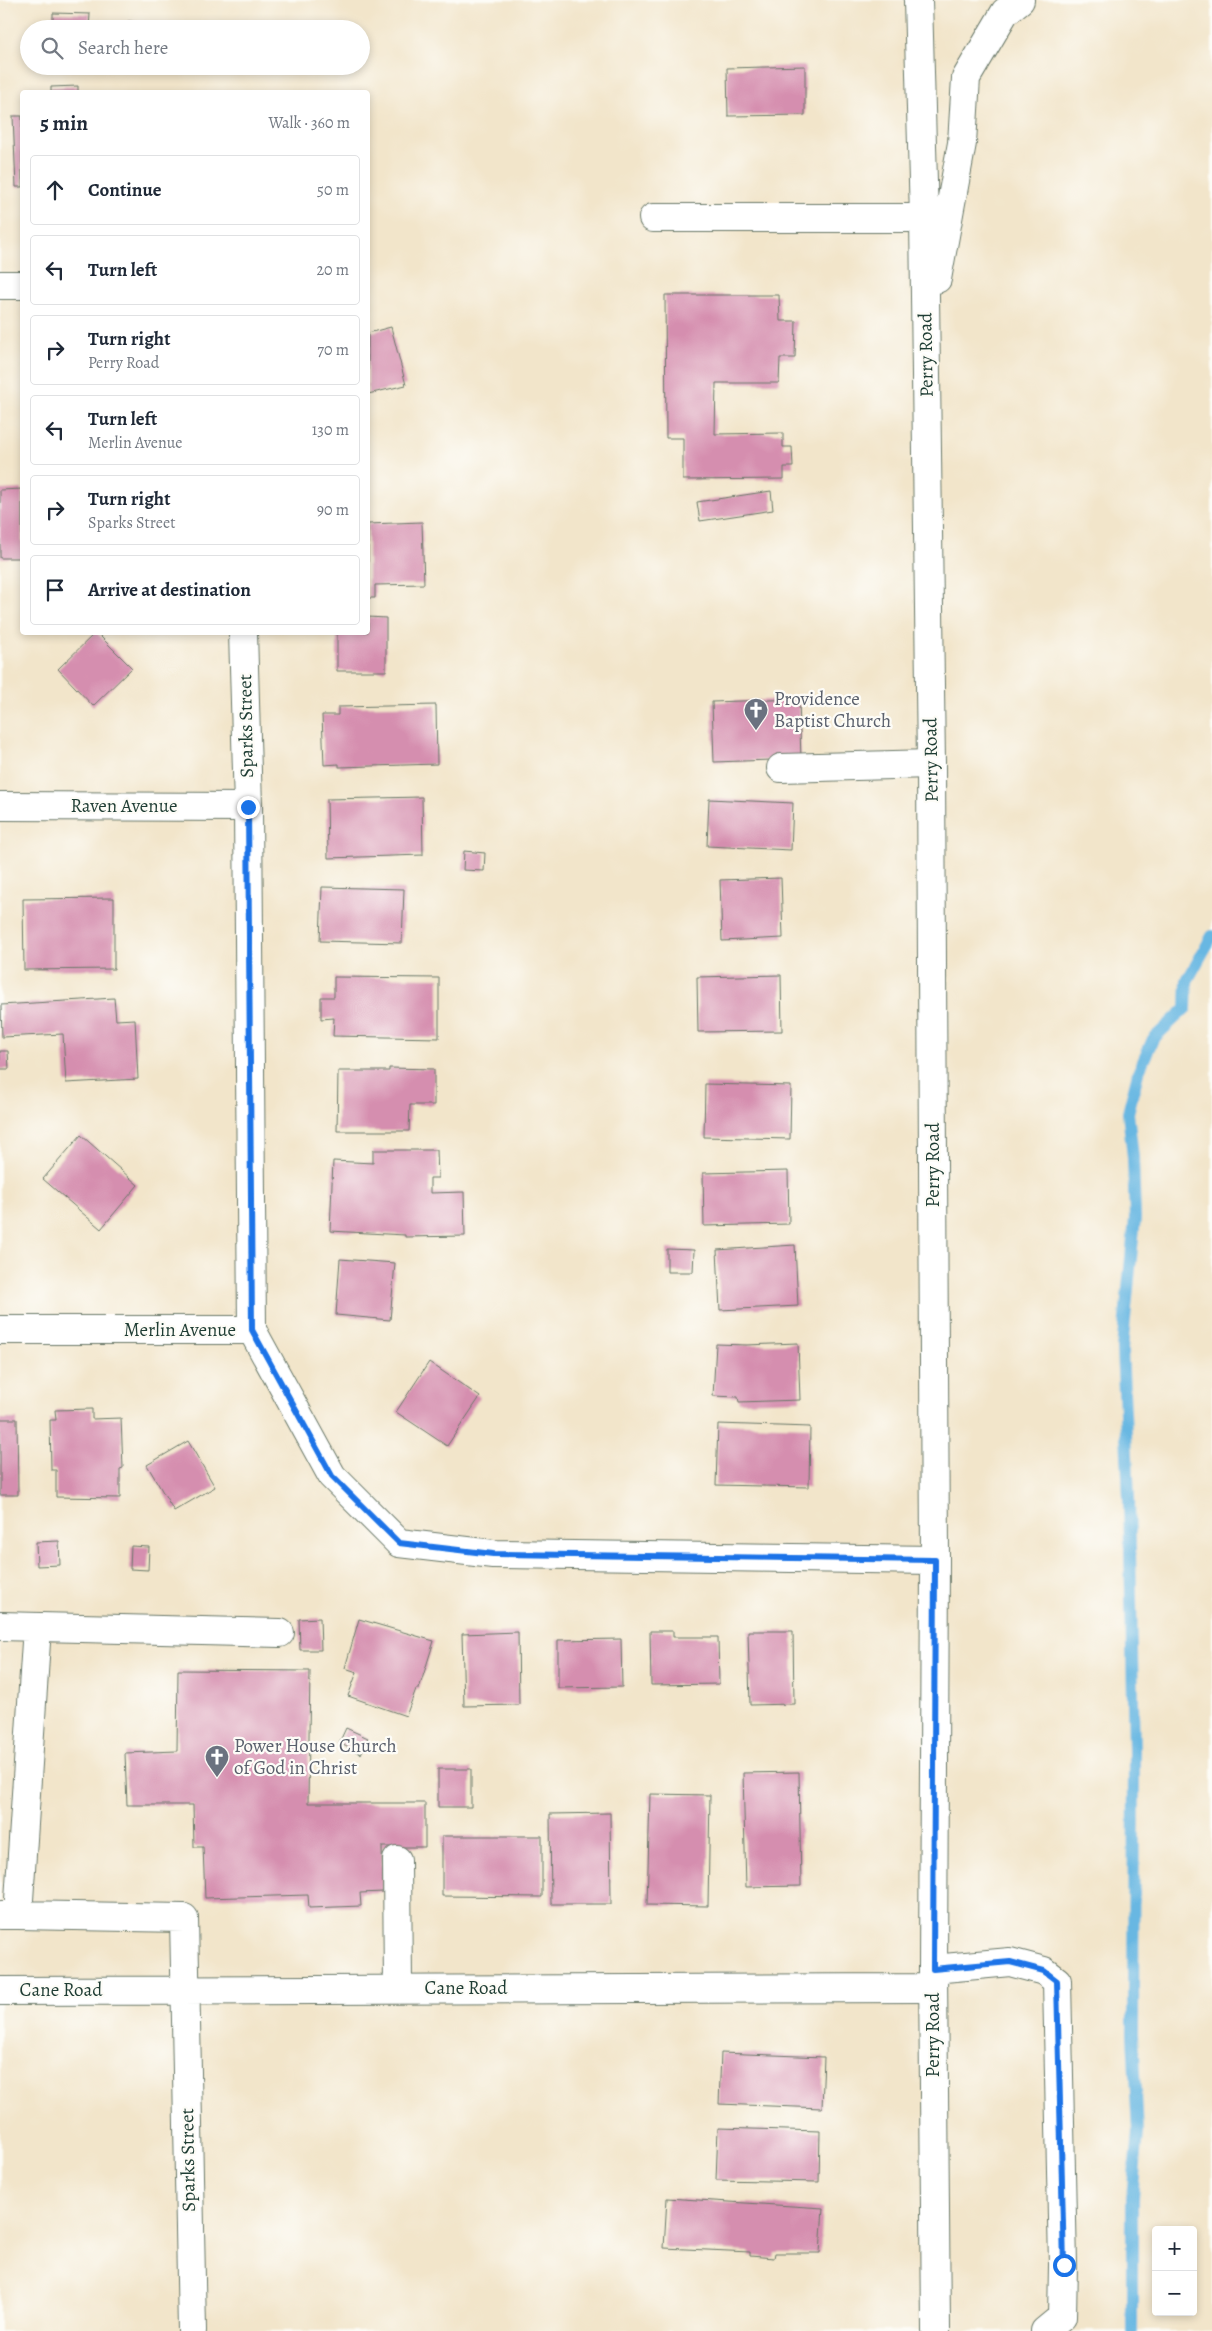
<!DOCTYPE html>
<meta charset="utf-8">
<style>
:root{--surface:#fff;--page:#f6f6f7;--text:#1f2937;--muted:#747a83;--line:#e0e1e3}
body{margin:0;font-family:Alegreya,serif;background:var(--page);color:var(--text)}
.controls{position:absolute;right:15px;bottom:15px;display:grid;overflow:hidden;border-radius:5px;box-shadow:0 2px 8px #0003}
.controls button{width:45px;height:45px;display:grid;place-items:center;padding:0;border:0;border-bottom:1px solid var(--line);background:var(--surface);color:var(--text);font:25px sans-serif}
.stop{position:absolute;width:15px;height:15px;margin:-11px;border:4px solid #1a73e8;border-radius:50%;background:#fff}
.stop.end{background:#1a73e8;border-color:#fff;box-shadow:0 1px 5px #0008}
.list{margin:0;padding:0;list-style:none}
h2{display:flex;justify-content:space-between;align-items:center;height:65px;margin:0;padding:0 20px;font-size:21px}
h2 small{font-size:16px;font-weight:400;color:var(--muted)}
.list li{display:grid;grid-template-columns:32px 1fr auto;gap:15px;align-items:center;box-sizing:border-box;height:70px;margin:0 10px 10px;padding:0 10px;border:1px solid var(--line);border-radius:5px}
.list b{display:block;font-size:19px;white-space:nowrap}
.list p{margin:0;font-size:16px;white-space:nowrap;color:var(--muted)}
.list em{font-size:16px;font-style:normal;color:var(--muted)}
.icon{flex:none;width:28px;height:28px;fill:none;stroke:currentColor;stroke-width:2;stroke-linecap:round;stroke-linejoin:round}
.map{position:relative;flex:none;width:1212px;height:2331px;overflow:hidden}
.search{position:absolute;background:var(--surface);box-shadow:0 2px 8px #0003;left:20px;top:20px;width:350px;height:55px;display:flex;align-items:center;gap:12px;box-sizing:border-box;padding:0 18px;border-radius:28px;color:var(--muted);font-size:19px}
.panel{position:absolute;background:var(--surface);box-shadow:0 2px 8px #0003;left:20px;top:90px;width:350px;height:545px;border-radius:5px}
.map>svg:first-child{display:block}
.lines{fill:none;stroke-linecap:round;stroke-linejoin:round}
.stream{stroke:#68b7e2;stroke-width:12}
.building{fill:#d58eaf}
.minor-casing{stroke:#697868;stroke-width:30}
.major-casing{stroke:#697868;stroke-width:30}
.minor{stroke:#fff;stroke-width:28}
.major{stroke:#fff;stroke-width:28}
.route{stroke:#1a73e8;stroke-width:6}
.labels{text-anchor:middle;dominant-baseline:central;stroke-width:4.5;stroke-linejoin:round;paint-order:stroke}
.street-label{font-size:19px;fill:#1f3d34;stroke:#fdfcf7}
.worship-label{font-size:19px;fill:#5b616d;stroke:#fdfcf7;text-anchor:start}
</style>
<div class="map">
<svg width="1212" height="2331" viewBox="0 0 1212 2331">
<rect width="100%" height="100%" fill="#fdfcf7"/>
<filter id="ink" filterUnits="userSpaceOnUse"><feTurbulence type="fractalNoise" baseFrequency=".02" numOctaves="2"/><feDisplacementMap in="SourceGraphic" scale="10" xChannelSelector="R" yChannelSelector="G"/><feConvolveMatrix kernelMatrix="1 2 1 2 8 2 1 2 1" color-interpolation-filters="sRGB"/></filter>
<filter id="wash" filterUnits="userSpaceOnUse"><feTurbulence type="fractalNoise" baseFrequency=".0096" numOctaves="4" result="noise"/><feDisplacementMap in="SourceGraphic" scale="20" xChannelSelector="R" yChannelSelector="G"/><feGaussianBlur stdDeviation="1.12" result="paint"/><feColorMatrix in="noise" values="0 0 0 0 0 0 0 0 0 0 0 0 0 0 0 0 0 1.4 0 .05"/><feComposite in="paint" operator="in"/></filter>
<g filter="url(#wash)">
<rect width="100%" height="100%" fill="#f2e5ca"/>
<g class="lines">
<path class="stream" d="M1132,2331V2198L1138,2132L1133,2034L1134,1751L1129,1498L1122,1349L1135,1218L1133,1157L1128,1113L1138,1073L1153,1039L1186,1008L1187,981L1212,936"/>
</g>
<g id="blocks">
<path class="building" d="M53,13L90,14L89,29H53Z
M128,21L152,23L151,29H128Z
M805,66V115L728,116L727,68Z
M78,86V92H51V87Z
M13,116H22V187H16Z
M665,295H779L780,321H796L795,358H780L779,383H716L715,434L783,433V447H792L793,467H784V479L683,480V438H666Z
M391,327L406,385L368,394V333Z
M22,489V558H0V490Z
M771,491L773,510L700,521L697,502Z
M422,522L424,584L375,585V598H368V524Z
M368,617L386,618V671H337V632H368Z
M96,632L132,668L93,706L58,669Z
M799,699L801,759L714,762L712,702Z
M436,705L437,764L339,767V764L324,765L322,715H338V707Z
M422,797L423,855L328,858L327,799Z
M709,799L793,803L791,850L707,846Z
M464,851L485,853L484,871L463,870Z
M781,878L783,938L722,941L720,880Z
M322,887L404,889L402,943L320,941Z
M114,898V969L24,970L23,899Z
M781,975L782,1031L698,1032L697,977Z
M334,977L439,978V1038L333,1036L334,1018L321,1019V997H334Z
M114,998L116,1020L135,1019L138,1079L66,1083L63,1034L2,1037L1,1005Z
M0,1051H8L9,1069H0Z
M389,1068L434,1069V1105H410L409,1131H337L338,1071H389Z
M705,1084L791,1086L790,1139L704,1137Z
M81,1135L138,1185L101,1229L43,1179Z
M373,1150H437L438,1178H430V1193L464,1192L465,1236L405,1237V1235L330,1231L333,1161L373,1163Z
M788,1171L789,1224L704,1226L703,1173Z
M795,1245L798,1306L720,1310L717,1250Z
M667,1249L694,1250L693,1272H667Z
M340,1259L395,1263L390,1320L336,1315Z
M798,1343L800,1400L739,1402L738,1397L713,1396L716,1344L746,1345Z
M429,1362L480,1397L447,1446L396,1412Z
M92,1409V1419L121,1418L123,1468L120,1469V1498L56,1497V1470H51L50,1420H56L55,1410Z
M0,1419H17L18,1495H0Z
M718,1424L810,1427L809,1487L716,1485Z
M188,1441L215,1487L174,1511L147,1465Z
M59,1541L60,1565L37,1566L36,1542Z
M131,1546L149,1547L148,1570L130,1569Z
M320,1618L321,1650H300L299,1619Z
M359,1619L434,1641L419,1689H416L406,1716L348,1696L357,1672L345,1668Z
M650,1631H673V1637H718L719,1684L651,1685Z
M748,1631H793L794,1704L750,1705Z
M518,1632L519,1705L464,1706L462,1634Z
M621,1639L622,1687L558,1688V1640Z
M178,1670L310,1671L308,1803H425V1847H382L383,1892L360,1893L361,1906L309,1908L308,1895L205,1898L203,1847H194L193,1805H127L125,1753L177,1751Z
M346,1728L368,1738L361,1754L339,1743Z
M438,1769H471V1807H438Z
M799,1772L801,1886L746,1887L743,1773Z
M650,1794L710,1795L708,1906L647,1905Z
M610,1813L611,1904H551L550,1814Z
M442,1836H542V1897L442,1896Z
M721,2053L824,2057L822,2108L719,2104Z
M718,2128L820,2131L819,2182L716,2180Z
M667,2198L823,2208L820,2253H775L774,2258L750,2256V2252L664,2248Z"/>
</g>
</g>
<g filter="url(#ink)">
<use href="#blocks" fill-opacity="0" stroke="#697868" stroke-width="1"/>
<g class="lines">
<defs>
<path id="minor" d="M653,218H924
M0,285H22
M243,632L248,807L252,1330
M781,768L931,764
M0,806L248,807
M0,1330H252L332,1476L399,1543L493,1554L935,1560
M0,1626L280,1633
M397,1860L398,1988
M1,1915H18L37,1627
M18,1915L184,1918L192,2331
M933,1969L1010,1962L1044,1971L1057,1981L1063,2265L1062,2317L1045,2331
M0,1991L933,1988"/>
<path id="major" d="M918,0L924,218L931,764L935,1560L933,1969L936,2331
M937,279L962,143L966,78L1005,12L1020,0"/>
</defs>
<use href="#minor" class="minor-casing"/>
<use href="#major" class="major-casing"/>
<use href="#minor" class="minor"/>
<use href="#major" class="major"/>
</g>
</g>
<g class="lines" filter="url(#ink)">
<path class="route" d="M248,807L252,1330L332,1476L399,1543L493,1554L935,1560L933,1969L1010,1962L1044,1971L1057,1981L1064,2265"/>
</g>
<defs>
<symbol id="church-pin" viewBox="-11 -11 22 30"><path d="M0 17L-7.5 6A9.5 9.5 0 1 1 7.5 6Z" fill="#6b7280" stroke="#fdfcf7"/><path d="M-1.2-6h2.4v3.5h3.3v2.4h-3.3V6h-2.4V-.1h-3.3v-2.4h3.3Z" fill="#fff"/></symbol>
</defs>
<g fill-rule="evenodd">
<use href="#church-pin" x="742" y="696" width="28" height="38"/>
<use href="#church-pin" x="203" y="1743" width="28" height="38"/>
</g>
<g class="labels">
<g class="street-label">
<text transform="translate(926 355) rotate(-91)">Perry Road</text>
<text transform="translate(246 726) rotate(-91)">Sparks Street</text>
<text transform="translate(931 760) rotate(-91)">Perry Road</text>
<text x="124" y="806">Raven Avenue</text>
<text transform="translate(933 1165) rotate(-90)">Perry Road</text>
<text x="180" y="1330">Merlin Avenue</text>
<text x="466" y="1988">Cane Road</text>
<text x="61" y="1990">Cane Road</text>
<text transform="translate(933 2035) rotate(-90)">Perry Road</text>
<text transform="translate(188 2160) rotate(-91)">Sparks Street</text>
</g>
<g class="worship-label">
<text x="774" y="699">Providence<tspan x="774" dy="22">Baptist Church</tspan></text>
<text x="234" y="1746">Power House Church<tspan x="234" dy="22">of God in Christ</tspan></text>
</g>
</g>
</svg>
<div class="controls">
<button>+</button>
<button>−</button>
</div>
<div class="stop" style="left:1064px;top:2265px"></div>
<div class="stop end" style="left:248px;top:807px"></div>
<div class="search"><svg class="icon" aria-label="search" viewBox="0 0 24 24"><circle cx="10" cy="10" r="6"/><path d="M15 15l6 6"/></svg>Search here</div>
<section class="panel">
<h2>5 min<small>Walk · 360 m</small></h2>
<ul class="list">
<li><svg class="icon" aria-label="ahead" viewBox="0 0 24 24"><path d="M12 20V5M6 11l6-6 6 6"/></svg><div><b>Continue</b></div><em>50 m</em></li>
<li><svg class="icon" aria-label="left" viewBox="0 0 24 24"><path d="M17 20v-9H6M10 6l-5 5 5 5"/></svg><div><b>Turn left</b></div><em>20 m</em></li>
<li><svg class="icon" aria-label="right" viewBox="0 0 24 24"><path d="M7 20v-9h11M14 6l5 5-5 5"/></svg><div><b>Turn right</b><p>Perry Road</p></div><em>70 m</em></li>
<li><svg class="icon" aria-label="left" viewBox="0 0 24 24"><path d="M17 20v-9H6M10 6l-5 5 5 5"/></svg><div><b>Turn left</b><p>Merlin Avenue</p></div><em>130 m</em></li>
<li><svg class="icon" aria-label="right" viewBox="0 0 24 24"><path d="M7 20v-9h11M14 6l5 5-5 5"/></svg><div><b>Turn right</b><p>Sparks Street</p></div><em>90 m</em></li>
<li><svg class="icon" aria-label="arrive" viewBox="0 0 24 24"><path d="M6 21V4h12l-3 4 3 4H6"/></svg><div><b>Arrive at destination</b></div></li>
</ul>
</section>
</div>
